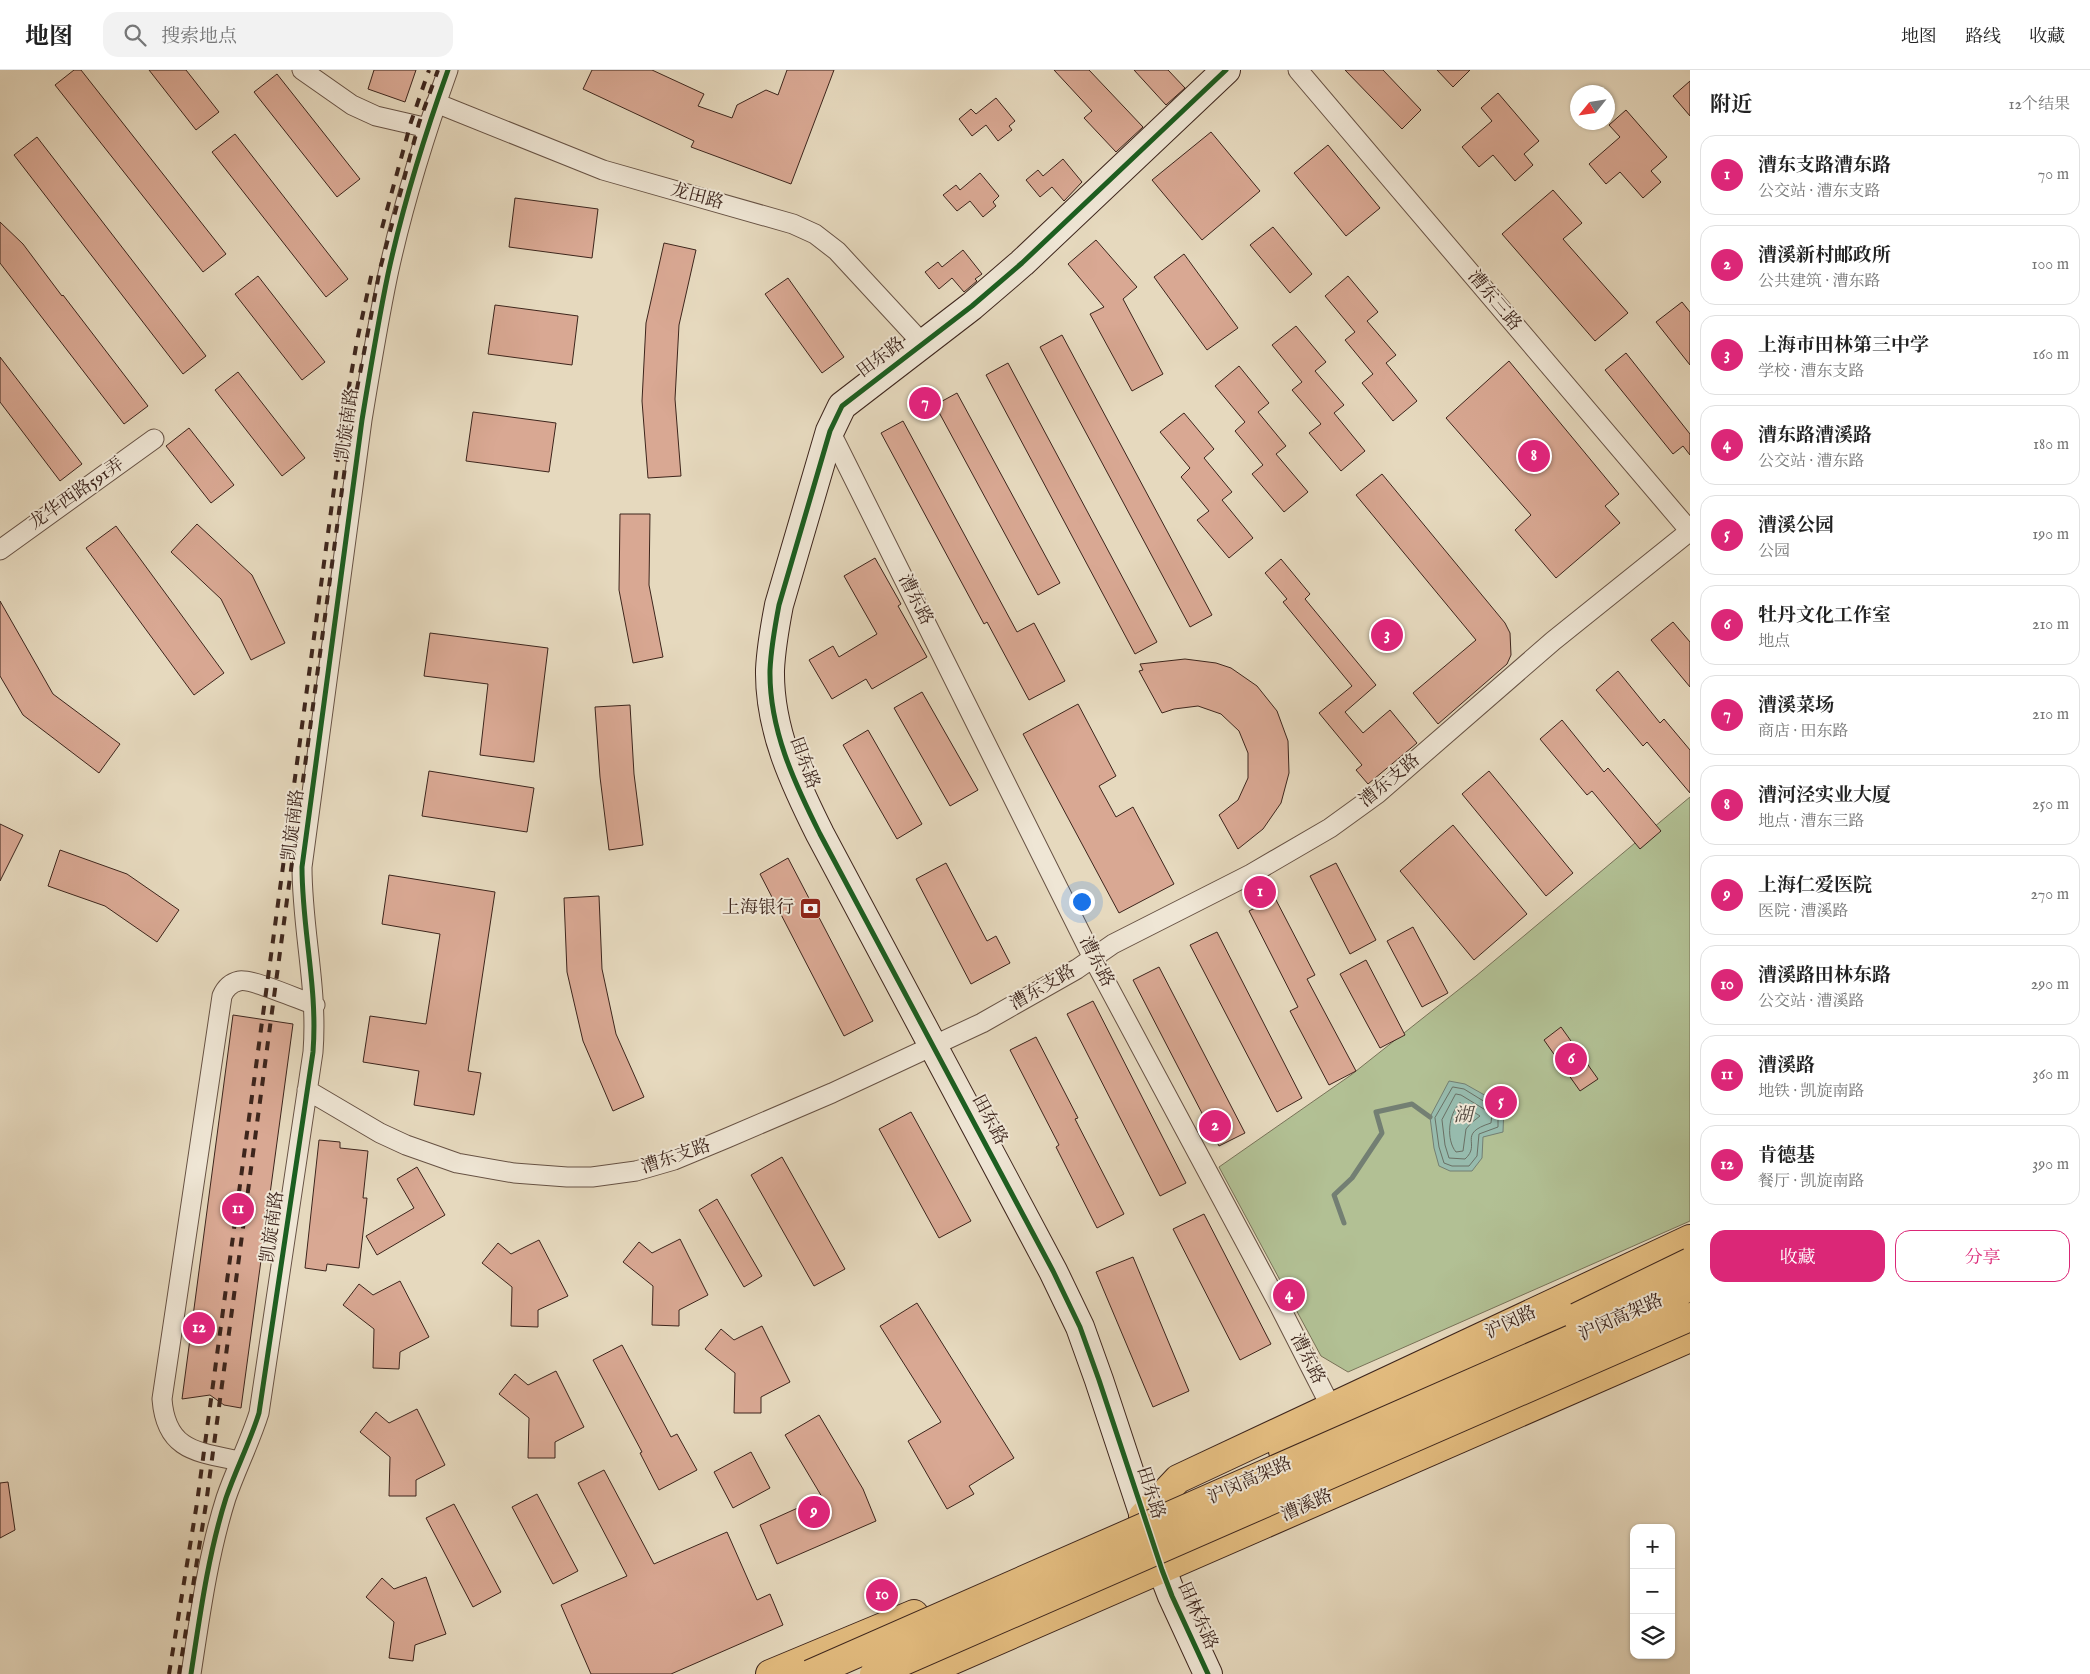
<!DOCTYPE html>
<html lang="zh">
<meta charset="utf-8">
<style>
:root{--surface:#fff;--page:#f2f2f2;--text:#222;--muted:#767676;--line:#e0e0e0;--accent:#db2777}
body{margin:0;font-family:"IM FELL English","Noto Serif SC",serif;background:var(--page);color:var(--text)}
.controls{position:absolute;right:15px;bottom:15px;display:grid;overflow:hidden;border-radius:10px;box-shadow:0 1px 4px #0004}
.controls button{width:45px;height:45px;display:grid;place-items:center;padding:0;border:0;border-bottom:1px solid var(--line);background:var(--surface);color:var(--text);font:25px sans-serif}
.compass{position:absolute;left:1570px;top:15px;width:45px;height:45px;border-radius:50%;background:var(--surface);box-shadow:0 1px 4px #0004;rotate:240deg}
.you{position:absolute;left:1081px;top:831px;width:18px;height:18px;margin:-12px;border:4px solid #fff;border-radius:50%;background:#1a73e8;box-shadow:0 0 0 8px #1a73e833}
.badge{display:grid;place-items:center;width:32px;height:32px;border-radius:50%;background:var(--accent);color:#fff;font-size:16px;font-weight:700}
.pin{position:absolute;translate:-50% -50%;border:2px solid #fff;box-shadow:0 1px 5px #0006}
.list{margin:0;padding:0;list-style:none}
h2{display:flex;justify-content:space-between;align-items:center;height:65px;margin:0;padding:0 20px;font-size:21px}
h2 small{font-size:16px;font-weight:400;color:var(--muted)}
.list li{display:grid;grid-template-columns:32px 1fr auto;gap:15px;align-items:center;box-sizing:border-box;height:80px;margin:0 10px 10px;padding:0 10px;border:1px solid var(--line);border-radius:15px}
.list b{display:block;font-size:19px;white-space:nowrap}
.list p{margin:0;font-size:16px;white-space:nowrap;color:var(--muted)}
.list em{font-size:16px;font-style:normal;color:var(--muted)}
.actions{display:flex;gap:10px;padding:15px 20px}
.actions a{flex:1;padding:11px 0;border:1px solid var(--accent);border-radius:15px;text-align:center;font-size:18px;color:var(--accent)}
.actions .main{background:var(--accent);color:#fff}
.icon{flex:none;width:28px;height:28px;fill:none;stroke:currentColor;stroke-width:2;stroke-linecap:round;stroke-linejoin:round}
.map{position:relative;flex:none;width:1690px;height:1604px;overflow:hidden}
header{display:flex;align-items:center;gap:30px;box-sizing:border-box;height:70px;padding:0 25px;background:var(--surface);border-bottom:1px solid var(--line)}
header strong{font-size:24px}
nav{display:flex;gap:28px;margin-inline-start:auto;font-size:18px}
.search{width:350px;height:45px;background:var(--page);display:flex;align-items:center;gap:12px;box-sizing:border-box;padding:0 18px;border-radius:15px;color:var(--muted);font-size:19px}
main{display:flex}
aside{flex:1;background:var(--surface)}
.map>svg:first-child{display:block}
.green{fill:#b2c094;stroke:#787258}
.water{fill:#97bbad;stroke:#737f73}
.lines{fill:none;stroke-linecap:round;stroke-linejoin:round}
.shore{stroke:#6a7064;stroke-width:1}
.stream{stroke:#737f73;stroke-width:5}
.building{fill:#d9a893;stroke:#3d251c}
.street-casing{stroke:#675244;stroke-width:21}
.secondary-casing{stroke:#3d251c;stroke-width:30}
.primary-casing{stroke:#3d251c;stroke-width:30}
.highway-casing{stroke:#3d251c;stroke-width:30}
.street{stroke:#efe6d5;stroke-width:19}
.secondary{stroke:#efe6d5;stroke-width:28}
.primary{stroke:#e3bc7f;stroke-width:28}
.highway{stroke:#e3bc7f;stroke-width:28}
.rail{stroke:#3d251c;stroke-width:4;stroke-dasharray:9 9;stroke-linecap:butt}
.highway-bridge-casing{stroke:#3d251c;stroke-width:30;stroke-linecap:butt}
.highway-bridge{stroke:#e3bc7f;stroke-width:28}
.cycleway-casing{stroke:#efe6d5;stroke-width:8}
.cycleway{stroke:#1b5e20;stroke-width:5}
.labels{text-anchor:middle;dominant-baseline:central;stroke-width:4;stroke-linejoin:round;paint-order:stroke}
.street-label{font-size:18px;fill:#3d251c;stroke:#efe6d5}
.poi-label{font-size:18px;fill:#3d251c;stroke:#efe6d5;text-anchor:end}
.water-label{font-size:19px;font-style:italic;fill:#544a40;stroke:#efe6d5}
</style>
<header>
<strong>地图</strong>
<div class="search"><svg class="icon" aria-label="search" viewBox="0 0 24 24"><circle cx="10" cy="10" r="6"/><path d="M15 15l6 6"/></svg>搜索地点</div>
<nav><a>地图</a><a>路线</a><a>收藏</a></nav>
</header>
<main>
<div class="map">
<svg width="1690" height="1604" viewBox="0 0 1690 1604">
<rect width="100%" height="100%" fill="#e6d9be"/>
<filter id="stains"><feTurbulence type="fractalNoise" baseFrequency=".004" numOctaves="4"/><feColorMatrix values="0 0 0 0 .2 0 0 0 0 .09 0 0 0 0 .02 0 0 0 .5 -.17"/></filter>
<radialGradient id="worn" r=".72"><stop offset=".6" stop-color="#630" stop-opacity="0"/><stop offset="1" stop-color="#630" stop-opacity=".3"/></radialGradient>
<path class="green" d="M1690,727V1151L1348,1302L1321,1286L1219,1097L1351,1005L1476,906Z"/>
<path class="water" d="M1449,1011L1465,1014L1504,1036L1503,1062L1483,1067L1482,1088L1472,1101H1450L1439,1096L1434,1078L1430,1047Z"/>
<g class="lines">
<path class="shore" d="M1453,1017L1464,1019L1498,1040V1057L1479,1064L1477,1086L1469,1096H1452L1444,1093L1439,1077L1435,1048Z
M1456,1024L1461,1025L1492,1044L1491,1053C1456,1064 1482,1074 1465,1089L1449,1088L1445,1075L1442,1050Z
M1460,1033L1480,1046L1471,1053L1466,1059L1463,1081L1456,1082C1446,1070 1448,1044 1460,1033Z"/>
<path class="stream" d="M1344,1153L1334,1125L1352,1108L1382,1063L1376,1042L1412,1034L1430,1047"/>
</g>
<path class="building" d="M74,0H81L226,184L203,202L55,15Z
M149,0H186L219,42L196,60Z
M374,0H416L405,32L368,19Z
M592,0H652L704,24L698,36L732,48L737,35L766,20L778,25L787,0H834L791,114L691,77L694,71L583,19Z
M1054,0H1089L1143,57L1116,82L1084,48L1092,41Z
M1134,0H1168L1185,18L1166,35Z
M1345,0H1383L1421,40L1402,59Z
M1437,0H1470L1453,17Z
M277,4L360,109L337,127L254,22Z
M1690,11V46L1673,26Z
M1498,23L1539,71L1524,84L1533,95L1515,111L1493,85L1479,97L1462,77L1492,51L1481,38Z
M996,28L1015,51L1009,56L1012,60L998,71L986,55L972,66L959,49L971,39L976,44Z
M1626,40L1667,87L1651,101L1661,112L1643,128L1620,102L1606,114L1589,94L1620,67L1609,55Z
M1211,62L1260,121L1202,170L1152,110Z
M235,64L348,209L326,227L212,82Z
M37,67L206,286L183,304L14,85Z
M1328,75L1380,138L1346,166L1294,103Z
M1063,89L1082,112L1064,131L1052,117L1040,127L1026,110L1038,100L1043,106Z
M980,103L999,126L993,132L996,136L983,147L970,131L957,141L943,125L956,115L960,120Z
M1553,120L1582,153L1563,169L1628,243L1595,271L1502,164Z
M515,128L598,139L592,188L509,177Z
M0,152L23,174L62,226L63,225L148,336L124,354L0,193Z
M1273,157L1312,204L1290,223L1250,175Z
M1096,170L1137,217L1123,229L1163,304L1132,321L1090,244L1104,237L1068,194Z
M664,173L696,180L679,255L675,329L681,406L648,408L642,331L646,253Z
M963,180L982,204L975,209L977,211L964,222L952,208L939,219L925,202L938,192L942,197Z
M1184,184L1238,258L1207,280L1154,207Z
M258,206L325,292L302,310L235,224Z
M1348,206L1378,242L1367,251L1396,285L1386,293L1417,331L1393,351L1362,313L1373,304L1345,270L1355,262L1325,226Z
M788,208L844,287L822,303L765,224Z
M1682,232L1690,242V295L1656,252Z
M495,235L578,246L572,295L488,284Z
M1296,256L1326,292L1315,301L1344,335L1334,343L1365,381L1341,401L1309,363L1321,354L1292,320L1302,312L1272,275Z
M1062,265L1212,545L1190,557L1040,277Z
M1626,283L1690,364V385L1683,376L1673,384L1605,300Z
M0,287L82,394L60,411L0,332Z
M1509,291L1619,424L1605,436L1620,453L1556,508L1515,460L1531,445L1446,348Z
M1008,293L1157,572L1135,584L986,305Z
M1239,296L1269,333L1258,342L1286,376L1276,384L1308,422L1284,442L1252,404L1263,395L1235,361L1245,352L1215,316Z
M238,302L305,388L282,406L215,320Z
M957,323L1060,513L1038,525L935,335Z
M473,342L556,353L549,402L466,391Z
M1184,343L1214,379L1204,388L1232,422L1222,430L1253,468L1229,488L1197,450L1209,441L1181,407L1190,398L1160,362Z
M903,351L1017,562L1034,553L1065,611L1029,630L987,552L984,554L881,363Z
M189,358L234,415L211,433L166,376Z
M1382,404L1505,553L1510,563L1511,585L1507,594L1438,654L1413,623L1476,570L1356,425Z
M620,444H650L649,515L663,587L633,593L619,520Z
M197,454L252,505L285,573L251,590L221,529L171,482Z
M116,456L224,603L194,625L86,478Z
M875,488L901,534L898,536L927,587L872,619L866,609L832,629L809,590L833,576L839,587L877,564L844,506Z
M1281,489L1310,524L1305,529L1376,615L1345,642L1363,663L1390,640L1417,673L1368,714L1356,700L1362,695L1319,643L1352,616L1283,532L1287,529L1265,503Z
M0,531L53,624L120,674L99,703L23,645L0,606Z
M1673,552L1690,572V617L1651,570Z
M430,563L548,578L534,692L480,685L488,614L424,606Z
M1185,589L1216,593L1231,598L1257,616L1277,641L1288,671L1289,703L1281,733L1263,759L1238,779L1219,745L1238,730L1248,708V683L1239,661L1221,644L1198,636L1174,639L1162,643L1139,601L1143,600L1140,594Z
M1618,601L1660,653L1664,649L1690,680V723L1647,672L1643,676L1596,620Z
M922,622L978,720L950,736L894,638Z
M1078,634L1116,706L1099,716L1116,747L1133,737L1174,814L1119,843L1023,664Z
M630,635L634,704L643,775L609,780L600,707L595,637Z
M1562,650L1604,702L1608,698L1661,761L1640,779L1592,721L1587,725L1540,669Z
M868,660L922,754L897,769L843,675Z
M429,701L534,718L527,762L422,746Z
M1489,701L1573,803L1546,826L1462,724Z
M0,754L23,765L0,811Z
M1453,755L1527,844L1474,890L1400,801Z
M60,780L127,804L179,840L157,872L105,836L48,816Z
M788,788L873,951L844,966L760,804Z
M946,793L987,871L996,866L1010,893L971,914L916,809Z
M1336,793L1376,870L1350,884L1310,806Z
M389,805L495,822L468,1001L481,1003L474,1045L414,1035L419,1001L363,992L370,946L426,954L440,864L382,854Z
M599,826L602,899L616,964L644,1027L613,1041L583,971L567,902L564,828Z
M1275,828L1315,905L1307,909L1356,1001L1329,1015L1290,941L1298,937L1249,841Z
M1413,857L1448,923L1422,937L1387,871Z
M1217,862L1302,1028L1277,1042L1190,875Z
M1366,890L1405,965L1380,978L1340,904Z
M1159,897L1245,1063L1219,1076L1133,910Z
M1093,931L1186,1113L1160,1126L1067,944Z
M233,945L293,954L241,1338L224,1335L210,1325L182,1329Z
M1561,957L1598,1009L1580,1021L1544,970Z
M1036,967L1078,1048L1075,1049L1124,1144L1097,1158L1056,1077L1059,1075L1010,980Z
M911,1042L971,1151L939,1168L879,1059Z
M319,1070L340,1072V1078L368,1081L363,1128H367L359,1198L327,1194L326,1201L305,1198Z
M782,1087L845,1199L814,1216L751,1105Z
M417,1097L445,1145L377,1185L366,1166L414,1138L397,1109Z
M717,1129L762,1206L744,1217L699,1140Z
M1204,1144L1271,1274L1240,1290L1173,1159Z
M680,1169L708,1225L679,1240V1256L652,1255L653,1216L623,1192L639,1172L652,1183Z
M539,1170L568,1226L538,1240V1257L511,1256L512,1217L482,1193L498,1173L511,1184Z
M1133,1187L1189,1321L1153,1337L1096,1202Z
M400,1211L429,1267L400,1282L399,1299L373,1298L374,1259L343,1235L359,1214L373,1225Z
M917,1233L1014,1388L969,1416L974,1424L947,1439L908,1371L941,1352L880,1256Z
M762,1256L790,1312L761,1327V1343H734L735,1303L705,1279L721,1259L734,1270Z
M622,1275L671,1367L677,1364L697,1400L659,1420L640,1383L642,1382L593,1290Z
M556,1301L584,1357L555,1372V1388H528L529,1348L499,1324L515,1304L528,1315Z
M417,1339L445,1395L416,1410V1426H389L390,1387L360,1362L376,1342L389,1353Z
M819,1345L863,1419L876,1451L777,1494L760,1455L822,1427L785,1365Z
M751,1382L770,1418L733,1438L714,1402Z
M604,1400L654,1494L727,1462L757,1530L770,1524L783,1555L671,1604H591L561,1535L627,1506L578,1413Z
M8,1412L15,1460L0,1468V1413Z
M537,1424L578,1501L553,1514L512,1437Z
M454,1434L501,1522L473,1537L426,1448Z
M426,1507L446,1564L415,1575L413,1591L389,1588L394,1552L366,1527L382,1508L394,1519Z"/>
<g class="lines">
<defs>
<path id="street" d="M302,0L352,35L376,46L428,58
M1298,0L1690,461
M436,33L603,100L793,154L815,164L837,181L923,274
M830,361L1093,888L1278,1233L1331,1337
M0,480L154,369
M307,1020L380,1063L406,1075L457,1093L514,1103L567,1107H592L636,1101L674,1090L727,1068L832,1023L982,953L1077,899L1113,874L1251,804L1330,758L1377,724L1553,571L1690,461
M240,1391C197,1382 166,1381 162,1329L222,926C225,919 230,913 239,911C251,908 300,930 315,935
M191,1604C200,1545 208,1485 226,1428C236,1399 250,1372 259,1343L313,982C318,918 302,860 302,797L362,350C370,301 378,252 388,204C403,135 424,67 448,0"/>
<path id="secondary" d="M1208,1604L1172,1526L1162,1500L1099,1310L1080,1257L1053,1201L820,764C794,712 769,659 770,600C771,578 775,556 779,535L830,361L842,336L972,236L1022,193L1226,0"/>
<path id="primary" d="M1283,1381L1599,1237
M1143,1446L1178,1409L1690,1169
M770,1604L914,1544
M921,1604L1690,1268"/>
<path id="highway" d="M922,1604L924,1603"/>
</defs>
<use href="#street" class="street-casing"/>
<use href="#secondary" class="secondary-casing"/>
<use href="#primary" class="primary-casing"/>
<use href="#highway" class="highway-casing"/>
<use href="#street" class="street"/>
<use href="#secondary" class="secondary"/>
<use href="#primary" class="primary"/>
<use href="#highway" class="highway"/>
<path class="rail" d="M382,158L411,52L429,0
M169,1604L197,1433L344,345L357,271L372,202
M179,1604L206,1434L352,345L380,199L419,53L438,0"/>
<defs>
<path id="highway-bridge" d="M1577,1247L1690,1192
M810,1604L1690,1217
M874,1604L1690,1247"/>
</defs>
<use href="#highway-bridge" class="highway-bridge-casing"/>
<use href="#highway-bridge" class="highway-bridge"/>
<defs>
<path id="cycleway" d="M191,1604C200,1545 208,1485 226,1428C236,1399 250,1372 259,1343L313,982C318,918 302,860 302,797L362,350C370,301 378,252 388,204C403,135 424,67 448,0
M1208,1604L1172,1526L1162,1500L1099,1310L1080,1257L1053,1201L820,764C794,712 769,659 770,600C771,578 775,556 779,535L830,361L842,336L972,236L1022,193L1226,0"/>
</defs>
<use href="#cycleway" class="cycleway-casing"/>
<use href="#cycleway" class="cycleway"/>
</g>
<defs>
<symbol id="bank-square" viewBox="-11 -11 22 22"><rect x="-9" y="-9" width="18" height="18" rx="4" fill="#8f2418" stroke="#efe6d5"/><path d="M-6-4H6V4H-6ZM0-2.3a2.3 2.3 0 1 0 0 4.6a2.3 2.3 0 1 0 0-4.6Z" fill="#fff"/></symbol>
</defs>
<g fill-rule="evenodd">
<use href="#bank-square" x="798" y="826" width="25" height="25"/>
</g>
<g class="labels">
<g class="street-label">
<text transform="translate(697 127) rotate(15)">龙田路</text>
<text transform="translate(1494 231) rotate(50)">漕东三路</text>
<text transform="translate(881 288) rotate(-37)">田东路</text>
<text transform="translate(348 354) rotate(-82)">凯旋南路</text>
<text transform="translate(77 424) rotate(-35)">龙华西路591弄</text>
<text transform="translate(915 530) rotate(63)">漕东路</text>
<text transform="translate(804 693) rotate(70)">田东路</text>
<text transform="translate(1390 711) rotate(-40)">漕东支路</text>
<text transform="translate(294 755) rotate(-83)">凯旋南路</text>
<text transform="translate(1096 892) rotate(63)">漕东路</text>
<text transform="translate(1043 918) rotate(-30)">漕东支路</text>
<text transform="translate(989 1050) rotate(62)">田东路</text>
<text transform="translate(676 1087) rotate(-19)">漕东支路</text>
<text transform="translate(273 1157) rotate(-82)">凯旋南路</text>
<text transform="translate(1621 1248) rotate(-24)">沪闵高架路</text>
<text transform="translate(1511 1253) rotate(-25)">沪闵路</text>
<text transform="translate(1307 1289) rotate(63)">漕东路</text>
<text transform="translate(1250 1411) rotate(-24)">沪闵高架路</text>
<text transform="translate(1150 1423) rotate(72)">田东路</text>
<text transform="translate(1307 1436) rotate(-24)">漕溪路</text>
<text transform="translate(1197 1546) rotate(66)">田林东路</text>
</g>
<g class="poi-label">
<text x="794" y="838">上海银行</text>
</g>
<g class="water-label">
<text x="1463" y="1046">湖</text>
</g>
</g>
<rect width="100%" height="100%" filter="url(#stains)"/>
<rect width="100%" height="100%" fill="url(#worn)"/>
</svg>
<div class="controls">
<button>+</button>
<button>−</button>
<button><svg class="icon" aria-label="layers" viewBox="0 0 24 24"><path d="M12 4l9 5-9 5-9-5zM3 14l9 5 9-5"/></svg></button>
</div>
<svg class="compass" viewBox="-18 -18 36 36"><path d="M0-13l5 13h-10z" fill="#e53935"/><path d="M0 13l5-13h-10z" fill="#767676"/></svg>
<div class="you"></div>
<div class="pin badge" style="left:1260px;top:822px">1</div>
<div class="pin badge" style="left:1215px;top:1056px">2</div>
<div class="pin badge" style="left:1387px;top:565px">3</div>
<div class="pin badge" style="left:1289px;top:1225px">4</div>
<div class="pin badge" style="left:1501px;top:1032px">5</div>
<div class="pin badge" style="left:1571px;top:989px">6</div>
<div class="pin badge" style="left:925px;top:333px">7</div>
<div class="pin badge" style="left:1534px;top:386px">8</div>
<div class="pin badge" style="left:814px;top:1442px">9</div>
<div class="pin badge" style="left:882px;top:1525px">10</div>
<div class="pin badge" style="left:238px;top:1139px">11</div>
<div class="pin badge" style="left:199px;top:1258px">12</div>
</div>
<aside>
<h2>附近<small>12个结果</small></h2>
<ul class="list">
<li><span class="badge">1</span><div><b>漕东支路漕东路</b><p>公交站 · 漕东支路</p></div><em>70 m</em></li>
<li><span class="badge">2</span><div><b>漕溪新村邮政所</b><p>公共建筑 · 漕东路</p></div><em>100 m</em></li>
<li><span class="badge">3</span><div><b>上海市田林第三中学</b><p>学校 · 漕东支路</p></div><em>160 m</em></li>
<li><span class="badge">4</span><div><b>漕东路漕溪路</b><p>公交站 · 漕东路</p></div><em>180 m</em></li>
<li><span class="badge">5</span><div><b>漕溪公园</b><p>公园</p></div><em>190 m</em></li>
<li><span class="badge">6</span><div><b>牡丹文化工作室</b><p>地点</p></div><em>210 m</em></li>
<li><span class="badge">7</span><div><b>漕溪菜场</b><p>商店 · 田东路</p></div><em>210 m</em></li>
<li><span class="badge">8</span><div><b>漕河泾实业大厦</b><p>地点 · 漕东三路</p></div><em>250 m</em></li>
<li><span class="badge">9</span><div><b>上海仁爱医院</b><p>医院 · 漕溪路</p></div><em>270 m</em></li>
<li><span class="badge">10</span><div><b>漕溪路田林东路</b><p>公交站 · 漕溪路</p></div><em>290 m</em></li>
<li><span class="badge">11</span><div><b>漕溪路</b><p>地铁 · 凯旋南路</p></div><em>360 m</em></li>
<li><span class="badge">12</span><div><b>肯德基</b><p>餐厅 · 凯旋南路</p></div><em>390 m</em></li>
</ul>
<div class="actions"><a class="main">收藏</a><a>分享</a></div>
</aside>
</main>
